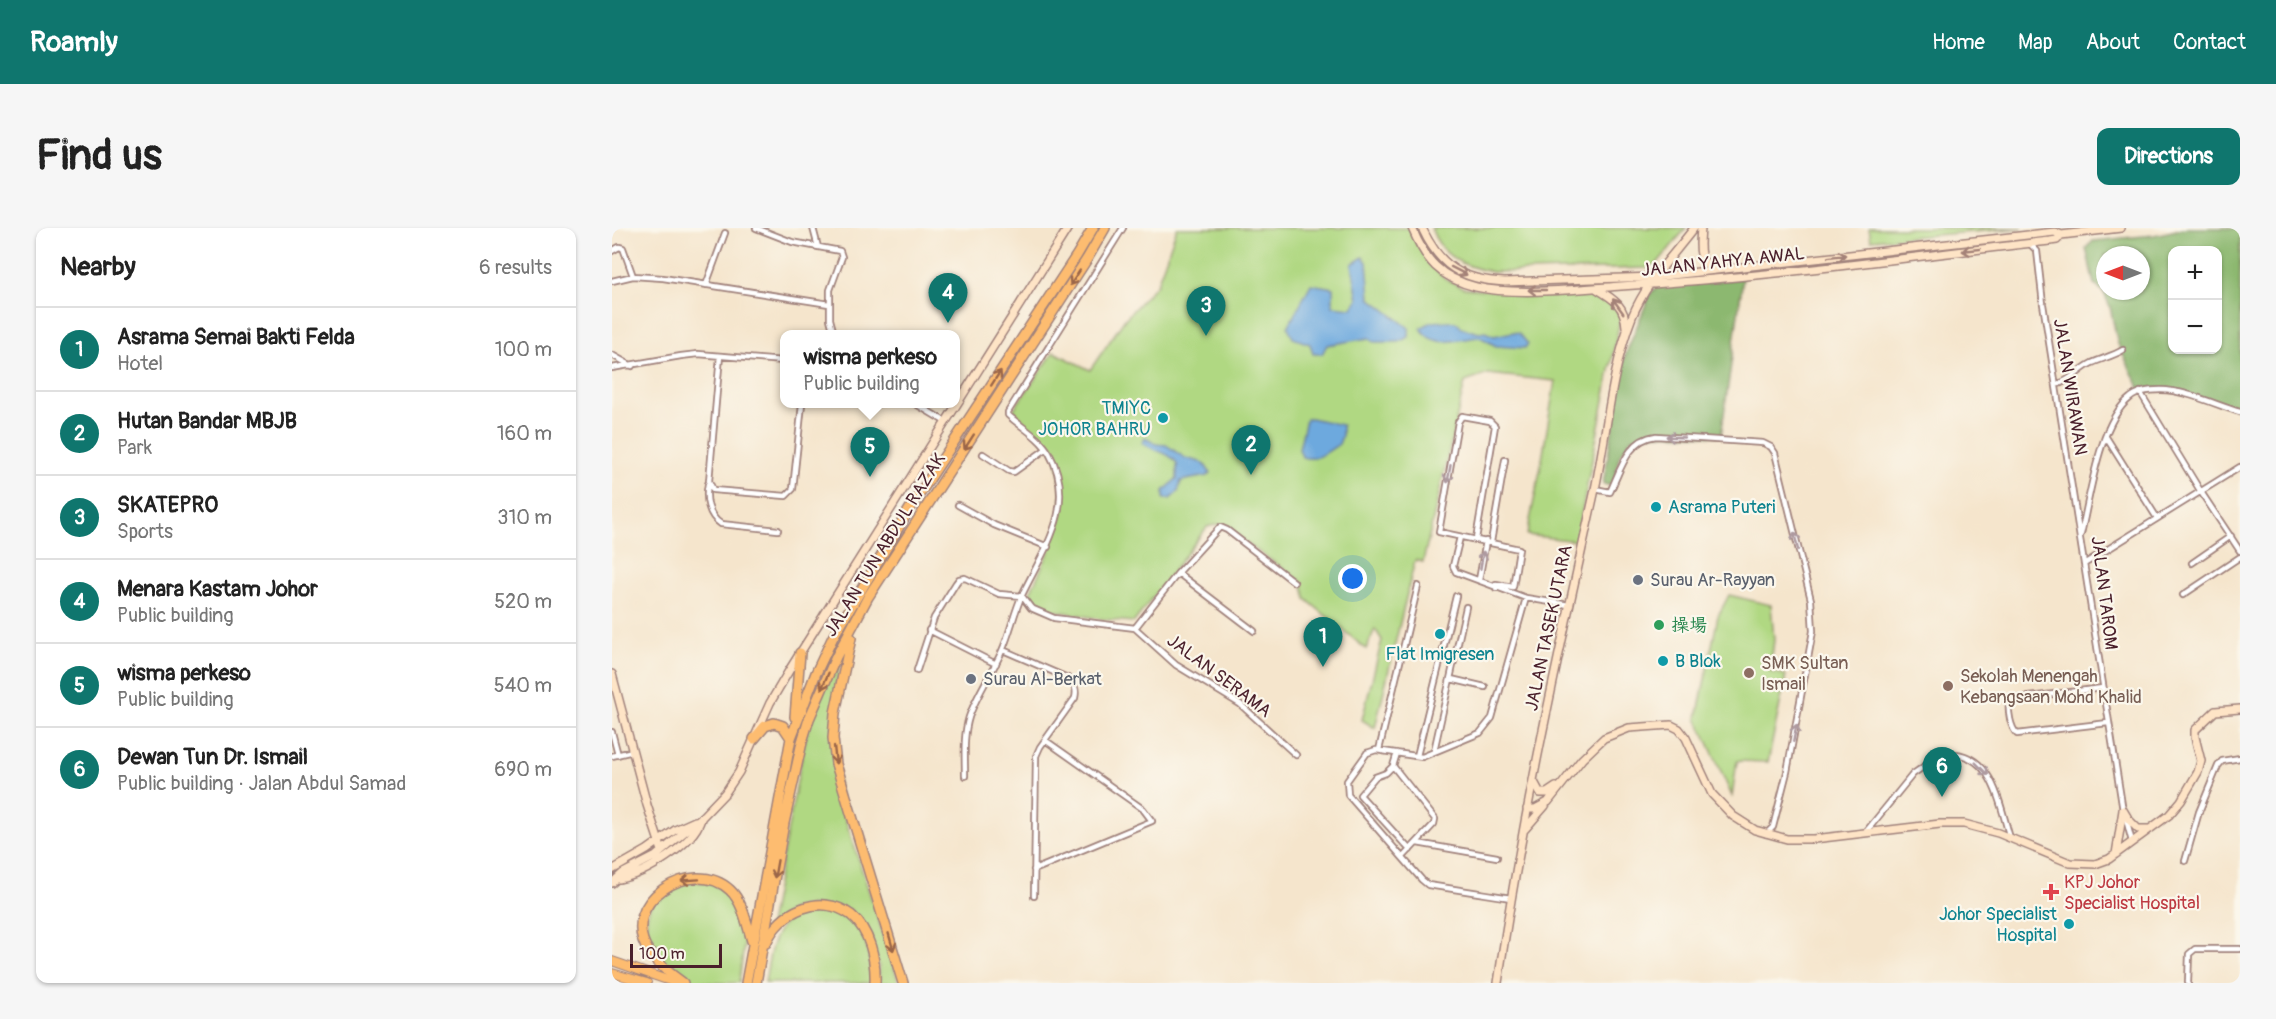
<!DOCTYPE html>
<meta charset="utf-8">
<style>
:root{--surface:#fff;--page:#f6f6f6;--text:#222;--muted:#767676;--line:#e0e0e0;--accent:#0f766e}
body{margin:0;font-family:Pangolin,"LXGW WenKai TC",sans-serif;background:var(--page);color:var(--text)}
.controls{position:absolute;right:18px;top:18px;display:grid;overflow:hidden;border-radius:12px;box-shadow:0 2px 4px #0004}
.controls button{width:54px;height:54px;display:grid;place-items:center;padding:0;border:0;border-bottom:2px solid var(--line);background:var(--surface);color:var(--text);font:30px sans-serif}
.compass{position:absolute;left:1484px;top:18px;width:54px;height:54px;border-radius:50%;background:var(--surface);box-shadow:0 2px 4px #0004;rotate:270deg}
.scale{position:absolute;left:18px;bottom:15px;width:92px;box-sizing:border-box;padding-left:6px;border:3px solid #4a1f2b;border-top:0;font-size:16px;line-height:21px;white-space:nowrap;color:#4a1f2b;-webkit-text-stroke:4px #fbf7ec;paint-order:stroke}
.you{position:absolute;left:741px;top:351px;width:21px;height:21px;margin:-15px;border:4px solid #fff;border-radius:50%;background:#1a73e8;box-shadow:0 0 0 9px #1a73e833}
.badge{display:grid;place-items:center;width:39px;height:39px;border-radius:50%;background:var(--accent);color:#fff;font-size:20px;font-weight:700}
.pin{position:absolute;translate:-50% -50px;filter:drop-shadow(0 2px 3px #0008)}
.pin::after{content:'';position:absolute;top:32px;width:21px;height:18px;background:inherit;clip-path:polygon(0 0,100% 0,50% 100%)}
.popup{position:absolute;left:168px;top:102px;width:180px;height:78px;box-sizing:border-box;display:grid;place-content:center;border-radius:12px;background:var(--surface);filter:drop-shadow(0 2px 4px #0005);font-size:20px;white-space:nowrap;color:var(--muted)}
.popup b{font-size:22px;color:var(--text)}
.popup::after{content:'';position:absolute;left:50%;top:100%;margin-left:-12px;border:12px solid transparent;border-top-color:var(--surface)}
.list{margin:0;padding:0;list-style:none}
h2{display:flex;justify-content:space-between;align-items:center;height:78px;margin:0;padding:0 24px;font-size:26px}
h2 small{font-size:20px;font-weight:400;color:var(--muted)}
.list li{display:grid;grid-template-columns:39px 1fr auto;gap:18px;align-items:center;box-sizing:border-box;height:84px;padding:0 24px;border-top:2px solid var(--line)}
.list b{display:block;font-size:22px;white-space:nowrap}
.list p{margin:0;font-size:20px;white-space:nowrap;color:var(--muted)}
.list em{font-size:20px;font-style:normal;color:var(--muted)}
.map{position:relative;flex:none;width:1628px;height:755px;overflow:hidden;border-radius:12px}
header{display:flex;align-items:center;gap:36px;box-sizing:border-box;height:84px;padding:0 30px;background:var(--accent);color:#fff}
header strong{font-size:28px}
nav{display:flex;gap:33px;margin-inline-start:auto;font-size:21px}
.intro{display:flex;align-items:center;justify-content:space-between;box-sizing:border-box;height:144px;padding:0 36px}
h1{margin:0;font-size:42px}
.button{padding:15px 27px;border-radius:12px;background:var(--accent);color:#fff;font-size:21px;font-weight:700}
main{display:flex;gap:36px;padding:0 36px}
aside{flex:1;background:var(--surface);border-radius:12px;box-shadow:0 2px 4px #0004}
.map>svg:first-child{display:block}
.green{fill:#b0d882;stroke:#7d7c56;stroke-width:1.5}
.forest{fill:#8cb870;stroke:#6b6c4e;stroke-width:1.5;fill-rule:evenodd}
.water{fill:#6da9de;stroke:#5c6484;stroke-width:1.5}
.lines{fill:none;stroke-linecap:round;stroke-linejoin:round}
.street-casing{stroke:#a0827c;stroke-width:8}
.secondary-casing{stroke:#a0827c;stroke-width:10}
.primary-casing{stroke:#a0827c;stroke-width:10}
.highway-casing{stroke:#a0827c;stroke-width:12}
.street{stroke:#fff;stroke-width:4.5}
.secondary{stroke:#fee4c6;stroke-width:7}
.primary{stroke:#fdbc70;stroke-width:8}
.highway{stroke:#fdbc70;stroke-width:9}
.oneway{stroke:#a48278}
.oneway2{stroke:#9b664a}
.oneway3{stroke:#ae9aa0}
.culture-dot{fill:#0f9aa8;stroke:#fbf7ec;stroke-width:2}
.worship-dot{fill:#6b7280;stroke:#fbf7ec;stroke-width:2}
.leisure-dot{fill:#2e9e5b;stroke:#fbf7ec;stroke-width:2}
.education-dot{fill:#8d6e63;stroke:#fbf7ec;stroke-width:2}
.health-dot{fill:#e0444e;stroke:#fbf7ec;stroke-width:2}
.labels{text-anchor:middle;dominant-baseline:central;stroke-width:4.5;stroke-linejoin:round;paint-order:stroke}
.street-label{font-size:18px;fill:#4a1f2b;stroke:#fbf7ec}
.culture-label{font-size:18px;fill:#0d838f;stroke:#fbf7ec;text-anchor:end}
.worship-label{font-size:18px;fill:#5b616d;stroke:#fbf7ec;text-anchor:start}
.leisure-label{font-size:18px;fill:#27864d;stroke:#fbf7ec;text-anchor:start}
.education-label{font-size:18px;fill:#785e54;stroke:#fbf7ec;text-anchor:start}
.health-label{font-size:18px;fill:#be3a42;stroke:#fbf7ec;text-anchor:start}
</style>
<header>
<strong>Roamly</strong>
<nav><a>Home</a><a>Map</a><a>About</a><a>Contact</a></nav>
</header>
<div class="intro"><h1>Find us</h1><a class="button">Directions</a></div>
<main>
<aside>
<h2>Nearby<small>6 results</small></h2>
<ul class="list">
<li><span class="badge">1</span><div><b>Asrama Semai Bakti Felda</b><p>Hotel</p></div><em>100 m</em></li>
<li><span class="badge">2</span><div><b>Hutan Bandar MBJB</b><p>Park</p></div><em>160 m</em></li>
<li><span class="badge">3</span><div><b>SKATEPRO</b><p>Sports</p></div><em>310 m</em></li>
<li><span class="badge">4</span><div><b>Menara Kastam Johor</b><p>Public building</p></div><em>520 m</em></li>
<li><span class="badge">5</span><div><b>wisma perkeso</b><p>Public building</p></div><em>540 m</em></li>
<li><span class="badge">6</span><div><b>Dewan Tun Dr. Ismail</b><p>Public building · Jalan Abdul Samad</p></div><em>690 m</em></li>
</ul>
</aside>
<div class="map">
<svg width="1628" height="755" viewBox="0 0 1628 755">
<rect width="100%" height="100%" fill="#fbf7ec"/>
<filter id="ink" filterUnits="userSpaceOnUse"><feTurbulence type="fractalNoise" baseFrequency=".0167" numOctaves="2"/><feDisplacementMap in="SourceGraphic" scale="12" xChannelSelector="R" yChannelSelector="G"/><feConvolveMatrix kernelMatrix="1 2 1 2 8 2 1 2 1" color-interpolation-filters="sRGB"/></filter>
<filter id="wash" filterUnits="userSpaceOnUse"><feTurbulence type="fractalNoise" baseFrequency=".008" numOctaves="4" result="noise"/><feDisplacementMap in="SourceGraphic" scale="24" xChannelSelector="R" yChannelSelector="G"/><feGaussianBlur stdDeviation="1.35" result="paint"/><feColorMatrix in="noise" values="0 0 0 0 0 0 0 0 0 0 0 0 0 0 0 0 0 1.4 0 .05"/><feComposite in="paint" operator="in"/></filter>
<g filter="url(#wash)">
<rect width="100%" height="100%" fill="#f5e5cc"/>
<path class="green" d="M565,0H797L818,37L834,51L852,60L904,65L980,64L998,69L1009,87L964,313L915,307L929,238L943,153L876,146L853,154L811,334L803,332L763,500L750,492L770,412L763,401L754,421L694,371L690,354L607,296L595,299L522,394L488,391L430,380L423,377L416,369L436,326L450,286L449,256L444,226L401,182L442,124L478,142L513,91L545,56Z
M819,0H1074L1044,37L1037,40L880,44C851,38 830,30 819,0Z
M1257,0H1411L1259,12Z
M1117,367L1159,377L1162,412L1158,444L1174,447L1156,534L1125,533L1120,568L1085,490L1106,388Z
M232,417L224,456L221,509L229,578L287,755H267C271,727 252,705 238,682C197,678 186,669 156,702L196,498Z
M66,653L99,654L113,664L123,678L134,702L127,755C114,755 93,755 81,754C54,743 26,713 37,682C41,669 56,661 66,653Z
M207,680C253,691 257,712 259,755H153C159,717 162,685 207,680Z"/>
<path class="forest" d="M1574,0H1628V181C1594,173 1563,159 1528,161L1506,116L1498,79L1492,65L1482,56L1474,20L1481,13L1542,7ZM1560,22H1606V122H1560ZM1493,27H1529V63H1493Z
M1131,50L1109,208L1043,206L1019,211L1007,229L1001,258L991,256L1013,128L1038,66L1045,59Z"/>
<path class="water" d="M751,29L755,34L758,70L797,100V109L786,114H762L757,110L715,117L710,126H701L698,116L681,110L676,99L699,56L721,60V78L740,80L746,72L740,36Z
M837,93L845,95L850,100L867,105L873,104L882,108L901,104L907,105L916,116L913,120L884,118L868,109C850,110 820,123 809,100L819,94Z
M699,190L730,197V208L727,216C715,224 704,234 690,229L687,221L694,191Z
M533,210L544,216L554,217L573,230L592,235L598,245L595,248L569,253L566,264L558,271H552V263L565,250V235C557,224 541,223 530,215Z"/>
</g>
<g filter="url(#ink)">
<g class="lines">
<defs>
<path id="street" d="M144,0L180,14L228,23L230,29L218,62V91L222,106
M201,0L206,19
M0,1L1,0
M1418,16L1425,23L1431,76L1511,583
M0,23L7,19L11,20L21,48
M0,53L21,48L51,50L217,76
M94,57L113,5
M0,127L20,138
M108,128L97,253L101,262L174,268L181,261L190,176
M0,140L69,128L86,126L172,133
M1444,157C1462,151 1466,142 1480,135C1491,130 1501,128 1511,122
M1528,164L1589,264L1628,323
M304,176L334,194
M1494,209L1545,290
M371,226L397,243L402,244L434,221
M96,256C93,270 96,288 109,296L166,302
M983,261L998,264C1009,241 1016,211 1044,208L1151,215L1159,219L1163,225L1199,372L1201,403L1175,544L1161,599L1154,606
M346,277L382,297L436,319
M1469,306C1478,269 1487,194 1518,170C1526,163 1539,162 1549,162C1573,162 1604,177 1628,184
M848,309L841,338L844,344L914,370L957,377
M864,311L883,198L878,193L850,188L846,194L827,304L907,321L901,359L884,356V360
M879,314L893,232
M1580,335L1619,308
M1472,336L1628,239
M566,345L642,403
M867,352L874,313
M1571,367L1628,329
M523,400L566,345L608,299L615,302L682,354
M317,402L384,436
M391,422L458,451C463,457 465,462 463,470L428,519L424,528L422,668
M305,442L322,390L344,355L347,351L353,350L387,366L410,368L419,380L442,390L523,400L564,437L628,476L684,527
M839,451L873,459
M1491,460L1401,471L1397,474C1396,483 1398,499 1405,506L1496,495
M0,504L6,527
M767,522L806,358
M822,523L854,379
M755,525L764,522L810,529L868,505L880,490L914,370
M755,525L735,553L736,567L810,652L816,657L899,670
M785,525L781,538L823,591L822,596L791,629
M0,528L21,523
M805,528L844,368
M781,538L774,545L763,549L748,567L798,622
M353,548C353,529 351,508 357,489C365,466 380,445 390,423C398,405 402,385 410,367C432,321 466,277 437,225C428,209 409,199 396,187V184L511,0
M1514,591L1520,614
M1253,605L1301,546L1330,526C1380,520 1387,574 1398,610
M805,615L885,629
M1573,633L1587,584L1606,538L1610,533L1628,530
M422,642L540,593L531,581L433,512
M1576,755L1577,726L1583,721H1628"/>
<path id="secondary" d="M800,0C813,32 828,50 864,59C903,68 968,61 1009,58C1152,50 1295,29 1438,13L1445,12L1449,7
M810,0C828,39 850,52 893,54L1042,49L1443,4L1449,7L1509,0
M1089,0C1088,17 1084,34 1103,41
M985,61C1002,71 1013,78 1014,99
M0,446L35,577L50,623
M922,554L928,565H935L944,559
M915,581H923L936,574L970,531L992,510L1017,500L1059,497L1067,501L1074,510L1100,566L1121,588L1143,602L1175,611H1202L1328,596H1352L1386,605L1458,635L1483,636L1497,631L1557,587L1569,573L1586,544L1589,533L1583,509V502L1603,483L1628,481
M1511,582L1517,592L1526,601H1538
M913,601L933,578
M1504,626L1511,582
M0,642L35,622L63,602L83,593
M7,651C33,646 81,617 89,591
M0,655L11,645L44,628L90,589L113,565L127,544L158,475L178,441L456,0
M886,755C910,590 946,428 982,266C995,207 998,145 1020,89C1034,54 1060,29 1082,0"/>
<path id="primary" d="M0,733L64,755
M0,745L35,755"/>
<path id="highway" d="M239,410L223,485L221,510L224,536L291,755
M183,489L188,425
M142,511L153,498L162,495L171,498L179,510
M154,715C167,683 209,664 239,687C258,702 264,732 263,755
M71,755C59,746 46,737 37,724C4,675 80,627 118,662C131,674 135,697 140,713
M134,755L179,510L204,445L221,409L297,282L465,27L481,0
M144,755L172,595L190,514L197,491L224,429L256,369L475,31L493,0"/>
</defs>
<use href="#street" class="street-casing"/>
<use href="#secondary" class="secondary-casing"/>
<use href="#primary" class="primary-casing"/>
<use href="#highway" class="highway-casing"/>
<use href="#street" class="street"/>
<use href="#secondary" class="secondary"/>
<use href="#primary" class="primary"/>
<use href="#highway" class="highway"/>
</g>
<defs><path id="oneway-shaft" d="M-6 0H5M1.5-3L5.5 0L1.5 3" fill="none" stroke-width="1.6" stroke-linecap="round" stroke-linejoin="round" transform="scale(1.5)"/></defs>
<g class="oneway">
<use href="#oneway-shaft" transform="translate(1359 22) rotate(174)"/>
<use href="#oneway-shaft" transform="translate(1225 28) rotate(-7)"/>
<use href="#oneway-shaft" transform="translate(847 43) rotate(27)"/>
<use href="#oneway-shaft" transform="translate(925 62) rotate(180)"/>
<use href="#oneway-shaft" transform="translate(1006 78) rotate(-126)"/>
</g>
<g class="oneway2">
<use href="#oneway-shaft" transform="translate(463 50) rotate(123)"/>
<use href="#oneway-shaft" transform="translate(384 150) rotate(-57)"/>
<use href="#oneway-shaft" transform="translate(357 214) rotate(123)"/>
<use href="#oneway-shaft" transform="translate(213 453) rotate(114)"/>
<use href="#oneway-shaft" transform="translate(223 527) rotate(84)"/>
<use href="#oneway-shaft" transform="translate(164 641) rotate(100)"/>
<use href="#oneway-shaft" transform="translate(78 652) rotate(176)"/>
<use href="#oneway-shaft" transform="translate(279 714) rotate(74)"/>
</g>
<g class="oneway3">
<use href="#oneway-shaft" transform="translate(1063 209) rotate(-177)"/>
<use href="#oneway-shaft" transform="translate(837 246) rotate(100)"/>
<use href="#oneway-shaft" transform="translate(1184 313) rotate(-103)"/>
<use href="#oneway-shaft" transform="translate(870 332) rotate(-80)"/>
<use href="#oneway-shaft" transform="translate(1183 505) rotate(-79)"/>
<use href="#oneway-shaft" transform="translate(1370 541) rotate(45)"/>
</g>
</g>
<g class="culture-dot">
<circle cx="551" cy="190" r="6"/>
<circle cx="1044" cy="279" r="6"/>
<circle cx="828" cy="406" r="6"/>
<circle cx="1051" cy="433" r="6"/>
<circle cx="1457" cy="696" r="6"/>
</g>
<g class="worship-dot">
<circle cx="1026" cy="352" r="6"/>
<circle cx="359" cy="451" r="6"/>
</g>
<circle class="leisure-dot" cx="1047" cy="397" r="6"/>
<g class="education-dot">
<circle cx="1137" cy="445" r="6"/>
<circle cx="1336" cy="458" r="6"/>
</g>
<path class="health-dot" d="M1436 655h6v6h6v6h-6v6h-6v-6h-6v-6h6z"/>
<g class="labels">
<g class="street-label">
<text transform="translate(1111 34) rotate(-6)">JALAN YAHYA AWAL</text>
<text transform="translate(1458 159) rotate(81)">JALAN WIRAWAN</text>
<text transform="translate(273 317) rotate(-58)">JALAN TUN ABDUL RAZAK</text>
<text transform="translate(1492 365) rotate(83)">JALAN TAROM</text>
<text transform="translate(937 400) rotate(-78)">JALAN TASEK UTARA</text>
<text transform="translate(607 448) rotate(37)">JALAN SERAMA</text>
</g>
<g class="culture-label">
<text x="539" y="180">TMIYC<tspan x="539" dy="21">JOHOR BAHRU</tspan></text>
<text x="1056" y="279" text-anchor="start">Asrama Puteri</text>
<text x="828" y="426" text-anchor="middle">Flat Imigresen</text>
<text x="1063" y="433" text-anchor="start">B Blok</text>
<text x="1445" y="686">Johor Specialist<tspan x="1445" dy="21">Hospital</tspan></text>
</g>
<g class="worship-label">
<text x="1038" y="352">Surau Ar-Rayyan</text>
<text x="371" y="451">Surau Al-Berkat</text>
</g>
<g class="leisure-label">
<text x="1059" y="397">操場</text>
</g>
<g class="education-label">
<text x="1149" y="435">SMK Sultan<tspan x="1149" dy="21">Ismail</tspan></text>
<text x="1348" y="448">Sekolah Menengah<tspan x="1348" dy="21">Kebangsaan Mohd Khalid</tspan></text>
</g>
<g class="health-label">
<text x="1452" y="654">KPJ Johor<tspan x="1452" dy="21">Specialist Hospital</tspan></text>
</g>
</g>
</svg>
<div class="controls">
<button>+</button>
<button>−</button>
</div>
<svg class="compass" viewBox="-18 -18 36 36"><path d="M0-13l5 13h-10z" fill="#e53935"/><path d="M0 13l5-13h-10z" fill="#767676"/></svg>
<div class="scale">100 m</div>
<div class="you"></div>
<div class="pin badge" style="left:711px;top:439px">1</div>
<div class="pin badge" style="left:639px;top:247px">2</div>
<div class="pin badge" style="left:594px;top:108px">3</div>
<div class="pin badge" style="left:336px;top:95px">4</div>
<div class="pin badge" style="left:258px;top:249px">5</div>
<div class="popup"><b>wisma perkeso</b>Public building</div>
<div class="pin badge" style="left:1330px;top:569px">6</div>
</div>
</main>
